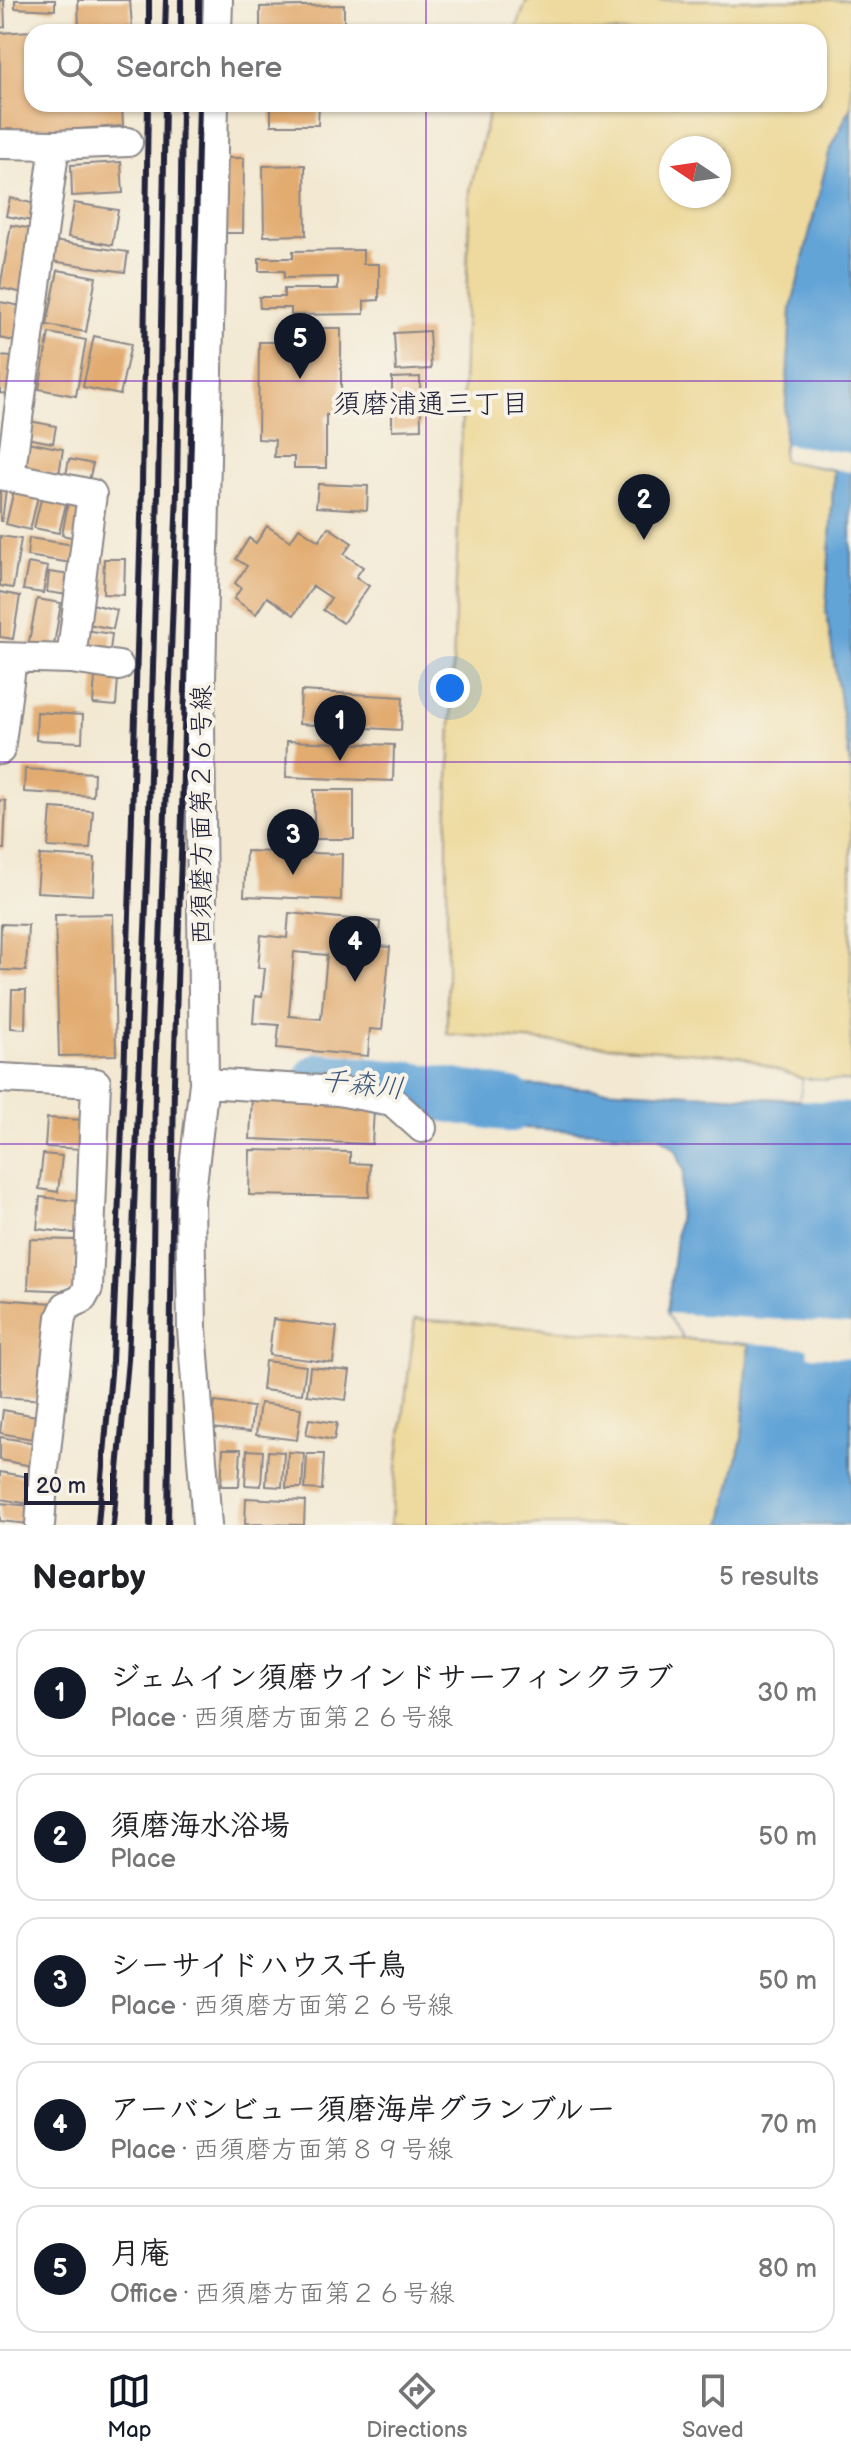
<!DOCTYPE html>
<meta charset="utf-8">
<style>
:root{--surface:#fff;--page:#f6f6f6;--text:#202124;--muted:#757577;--line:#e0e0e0;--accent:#111827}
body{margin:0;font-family:"Balsamiq Sans","Klee One",sans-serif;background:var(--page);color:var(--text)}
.compass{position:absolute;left:659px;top:136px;width:72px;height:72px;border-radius:50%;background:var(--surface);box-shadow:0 2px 6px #0004;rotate:283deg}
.scale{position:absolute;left:24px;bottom:20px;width:90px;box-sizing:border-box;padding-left:8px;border:4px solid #22223b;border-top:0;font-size:22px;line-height:28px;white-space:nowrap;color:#22223b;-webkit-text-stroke:6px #f7f3e8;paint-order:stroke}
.you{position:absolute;left:450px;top:688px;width:28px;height:28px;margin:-20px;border:6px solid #fff;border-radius:50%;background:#1a73e8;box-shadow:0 0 0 12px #1a73e833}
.badge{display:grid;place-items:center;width:52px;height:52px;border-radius:50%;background:var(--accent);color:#fff;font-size:26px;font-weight:700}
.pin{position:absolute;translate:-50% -66px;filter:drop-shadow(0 2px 4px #0008)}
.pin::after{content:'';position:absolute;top:42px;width:28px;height:24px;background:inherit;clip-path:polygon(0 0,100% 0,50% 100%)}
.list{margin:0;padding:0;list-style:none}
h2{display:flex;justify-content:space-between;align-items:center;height:104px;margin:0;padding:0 32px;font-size:34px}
h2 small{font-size:26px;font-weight:400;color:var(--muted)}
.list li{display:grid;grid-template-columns:52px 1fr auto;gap:24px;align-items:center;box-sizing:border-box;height:128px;margin:0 16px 16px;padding:0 16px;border:2px solid var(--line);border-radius:24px}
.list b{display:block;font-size:30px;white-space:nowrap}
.list p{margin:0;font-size:26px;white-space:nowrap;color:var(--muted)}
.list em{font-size:26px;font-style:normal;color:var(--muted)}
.icon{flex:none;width:44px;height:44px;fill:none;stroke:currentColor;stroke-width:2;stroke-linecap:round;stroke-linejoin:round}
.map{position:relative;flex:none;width:851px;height:1525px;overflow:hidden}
.search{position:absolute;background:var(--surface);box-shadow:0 2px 6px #0004;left:24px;right:24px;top:24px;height:88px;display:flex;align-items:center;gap:20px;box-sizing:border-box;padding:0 28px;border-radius:24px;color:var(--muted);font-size:30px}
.sheet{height:824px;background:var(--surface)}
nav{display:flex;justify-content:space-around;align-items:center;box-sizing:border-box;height:112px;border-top:2px solid var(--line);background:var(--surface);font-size:22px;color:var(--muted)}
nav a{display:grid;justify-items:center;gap:4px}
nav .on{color:var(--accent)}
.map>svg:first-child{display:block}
.sand{fill:#eeda9e;stroke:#887e6c;stroke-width:2;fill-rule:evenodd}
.water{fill:#63a4d7;stroke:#426389;stroke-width:2}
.pier{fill:#f3e9d3}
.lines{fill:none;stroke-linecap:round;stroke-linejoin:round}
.river{stroke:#63a4d7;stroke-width:54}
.building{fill:#e2ac71;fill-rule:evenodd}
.minor-casing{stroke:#8a8687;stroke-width:32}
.minor{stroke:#fff;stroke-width:28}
.rail{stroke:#22223b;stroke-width:6}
.grid{fill:none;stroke:#7b2cbf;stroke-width:2;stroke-opacity:0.55}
.labels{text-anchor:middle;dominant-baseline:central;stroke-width:8;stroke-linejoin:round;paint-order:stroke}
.street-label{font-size:26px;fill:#22223b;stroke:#f7f3e8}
.neighbourhood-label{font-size:28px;fill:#22223b;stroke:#f7f3e8}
.water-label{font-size:28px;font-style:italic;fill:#3c5679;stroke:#f7f3e8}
</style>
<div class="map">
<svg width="851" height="1525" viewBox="0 0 851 1525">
<rect width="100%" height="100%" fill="#f7f3e8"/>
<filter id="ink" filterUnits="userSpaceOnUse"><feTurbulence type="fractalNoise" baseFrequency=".0125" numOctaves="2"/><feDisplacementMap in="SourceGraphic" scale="16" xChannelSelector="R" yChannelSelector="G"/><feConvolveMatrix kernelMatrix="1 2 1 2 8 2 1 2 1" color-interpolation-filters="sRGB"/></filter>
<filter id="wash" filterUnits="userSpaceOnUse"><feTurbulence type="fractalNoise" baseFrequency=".006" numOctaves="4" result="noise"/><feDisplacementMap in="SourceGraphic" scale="32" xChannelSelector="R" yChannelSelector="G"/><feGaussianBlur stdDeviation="1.8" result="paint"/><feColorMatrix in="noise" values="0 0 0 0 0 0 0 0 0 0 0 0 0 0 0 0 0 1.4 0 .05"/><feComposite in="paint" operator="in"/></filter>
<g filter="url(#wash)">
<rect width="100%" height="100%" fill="#f3e9d3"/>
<path class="sand" d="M527,0H851V106L829,153L791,309L783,460L834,470L826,610L851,772V1082L803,1079L740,1056L447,1034V835L470,190L491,104H819V32H515ZM671,148H719V196H671Z
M415,1319L749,1344L742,1438L722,1525H390Z"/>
<path class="water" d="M851,106V772L826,610L834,470L783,460L791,309L829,153Z
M803,1079L851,1082V1525H722L742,1438L749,1344L684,1338L667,1313L684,1171L676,1150L660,1136L509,1127L513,1084L800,1100Z"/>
<path class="pier" d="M785,444L851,453V472L783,460Z
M803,1079L851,1082V1103L800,1100Z
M667,1313L851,1324V1358L808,1356L807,1348L684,1338Z"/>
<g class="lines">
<path class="river" d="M321,1080L403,1088L510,1105"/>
</g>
<g id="blocks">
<path class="building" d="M0,0H4L5,27L0,28Z
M15,0H55V10L15,8Z
M78,0H130L132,27L79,30Z
M344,5V32H260V7Z
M32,31V104H122L123,126L0,134V33Z
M271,104H319L318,125H271Z
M225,158H244L243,233H224Z
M121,162L123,193L72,196L71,165Z
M305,165L306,235L264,236L263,166Z
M10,198L40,205L37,222L6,216Z
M74,203L118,210L112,245L68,237Z
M11,225L37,230L24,293L0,288Z
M53,241L128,252L125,272L51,261Z
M363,250V264H379V300L364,301V314L291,315V308H260L259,297H284V289H338V277L284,278V271H259V258H293V251Z
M58,270L96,277L86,332L47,325Z
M0,302L21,306L14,341L0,338Z
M310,328H341V415H326V468H294V457H274L275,440L258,439L259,342H290V335H310Z
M429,331L431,369L396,371L394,333Z
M49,333L86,340L76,396L39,389Z
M94,336L131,344L120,395L83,387Z
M0,356L11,357L9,394L0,393Z
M420,377L421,429L392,430V378Z
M24,420L56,426L53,443L21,437Z
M22,441L63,449L59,475L17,467Z
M69,459L93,464L89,480L66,475Z
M318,484L368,486L367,510L316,507Z
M0,488L6,489L2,521H0Z
M14,490L38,496L30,530L6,524Z
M42,495L67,500L59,533L34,528Z
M69,498L88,501L80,539L62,535Z
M267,526L290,541L299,528L319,541L328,527L352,543L344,554L363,567L356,577L369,586L343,623L323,610L331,598L313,586L294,615L267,597L256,614L234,599L241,588L235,583L247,566L236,559L249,538L256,543Z
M0,536L21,539L13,588L0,586Z
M29,538L81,546L78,564L27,556Z
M104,559H125L124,595L103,594Z
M28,563L48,567L43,593L23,590Z
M49,572L78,576L75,596L47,592Z
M0,592L20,596L13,639L0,637Z
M37,599L61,603L53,651L28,647Z
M92,604L117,610L113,629L88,624Z
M84,630L112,634L109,658L80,654Z
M95,677L118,678L116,706L93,704Z
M301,691L403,697L401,730L299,724Z
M37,712L83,715L82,742L36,740Z
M287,741L394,745L393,781L286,777Z
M25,769L94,773L93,796L24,792Z
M314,790H354V839H314Z
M0,800L6,801L4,849H0Z
M51,808L93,811L90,849L48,847Z
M246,851L342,854L341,900L244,896Z
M40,855L95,858L93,895L37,892Z
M289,913L380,922L378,946L390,947L382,1030L370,1029L368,1056L277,1048L279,1025L253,1023L255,996L262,997L265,968H258L261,935L287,938ZM294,952L327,955L321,1019L289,1016Z
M113,914L116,1055L59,1056L55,915Z
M1,924L28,925L26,971L0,970Z
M12,990H26L25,1029L11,1028Z
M252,1096L374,1109L372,1144L250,1139Z
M47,1118L85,1120L83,1149L45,1147Z
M250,1150L350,1152V1163L370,1164L369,1197L249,1195Z
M43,1154L62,1156L58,1192L39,1189Z
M40,1197L86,1202L82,1234L37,1229Z
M30,1239L76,1240L74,1291L28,1289Z
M0,1299L53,1303L46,1400L0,1397Z
M273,1319L337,1327L333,1363L269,1355Z
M265,1361L306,1366L302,1394L262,1390Z
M310,1367L350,1371L346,1400L307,1395Z
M215,1402L253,1407L250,1432L211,1428Z
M260,1403L301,1408L297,1440L256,1435Z
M3,1410L42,1417L38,1440L0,1433Z
M309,1419L337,1423L334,1440L306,1435Z
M0,1437L36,1443L32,1466L0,1460Z
M223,1449H241L239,1486H221Z
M247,1450L263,1451L261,1486L245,1485Z
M268,1451L284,1452L282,1487L266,1486Z
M288,1452L304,1453L302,1488H286Z
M307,1454H324L322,1490L305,1489Z
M0,1472L34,1478L30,1504L0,1499Z
M246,1498L305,1501L304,1525L245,1524Z
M0,1503L31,1506L29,1524L0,1521Z"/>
</g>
</g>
<g filter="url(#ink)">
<use href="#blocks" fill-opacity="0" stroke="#8a8687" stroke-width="2"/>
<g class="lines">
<defs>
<path id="minor" d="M217,32L218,0
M0,144L55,145L128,142
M0,475L92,494L71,659
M10,477L55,145
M0,657L71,659L119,666
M0,750L12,659
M0,1078L96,1083L88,1288L82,1299L66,1306L61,1317L44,1469L40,1525
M204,1083L338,1091L392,1101L422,1128
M207,1525L192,1329L190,1200L204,1083L200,724L214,104"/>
</defs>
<use href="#minor" class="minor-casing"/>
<use href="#minor" class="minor"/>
<path class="rail" d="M181,0V32
M149,32V0
M165,32L166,0
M199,32V0
M98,1525L112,1361L124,1080L142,485L148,104
M113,1525L128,1360L147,880L158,491L165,104
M150,1525L155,1079L177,492L182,104
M168,1525L174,1082L181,854L199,104"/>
</g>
</g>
<path class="grid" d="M426,0V32M426,104V1525M0,381H851M0,762H851M0,1144H851"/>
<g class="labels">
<g class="street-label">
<text transform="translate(202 815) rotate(-90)">西須磨方面第２６号線</text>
</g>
<g class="neighbourhood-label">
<text x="431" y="404">須磨浦通三丁目</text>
</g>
<g class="water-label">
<text transform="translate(362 1085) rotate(6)">千森川</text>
</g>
</g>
</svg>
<svg class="compass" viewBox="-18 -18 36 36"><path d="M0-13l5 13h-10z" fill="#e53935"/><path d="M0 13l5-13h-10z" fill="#757577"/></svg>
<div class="scale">20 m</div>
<div class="you"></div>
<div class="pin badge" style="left:340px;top:761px">1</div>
<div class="pin badge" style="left:644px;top:540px">2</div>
<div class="pin badge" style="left:293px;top:875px">3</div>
<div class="pin badge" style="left:355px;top:982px">4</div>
<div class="pin badge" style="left:300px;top:379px">5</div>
<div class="search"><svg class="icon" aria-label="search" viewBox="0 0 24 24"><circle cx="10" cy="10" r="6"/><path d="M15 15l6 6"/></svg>Search here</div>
</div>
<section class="sheet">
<h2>Nearby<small>5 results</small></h2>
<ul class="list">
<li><span class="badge">1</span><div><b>ジェムイン須磨ウインドサーフィンクラブ</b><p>Place · 西須磨方面第２６号線</p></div><em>30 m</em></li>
<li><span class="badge">2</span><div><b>須磨海水浴場</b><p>Place</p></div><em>50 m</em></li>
<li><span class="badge">3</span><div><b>シーサイドハウス千鳥</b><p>Place · 西須磨方面第２６号線</p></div><em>50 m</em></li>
<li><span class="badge">4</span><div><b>アーバンビュー須磨海岸グランブルー</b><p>Place · 西須磨方面第８９号線</p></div><em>70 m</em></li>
<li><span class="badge">5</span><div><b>月庵</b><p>Office · 西須磨方面第２６号線</p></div><em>80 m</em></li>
</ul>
</section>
<nav>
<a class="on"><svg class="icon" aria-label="map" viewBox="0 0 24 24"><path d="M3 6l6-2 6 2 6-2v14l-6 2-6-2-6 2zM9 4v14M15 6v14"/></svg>Map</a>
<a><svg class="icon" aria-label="directions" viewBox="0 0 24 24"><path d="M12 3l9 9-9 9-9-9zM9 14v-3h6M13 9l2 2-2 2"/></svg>Directions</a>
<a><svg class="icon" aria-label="saved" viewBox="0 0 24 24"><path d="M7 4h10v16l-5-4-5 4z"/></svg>Saved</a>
</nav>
